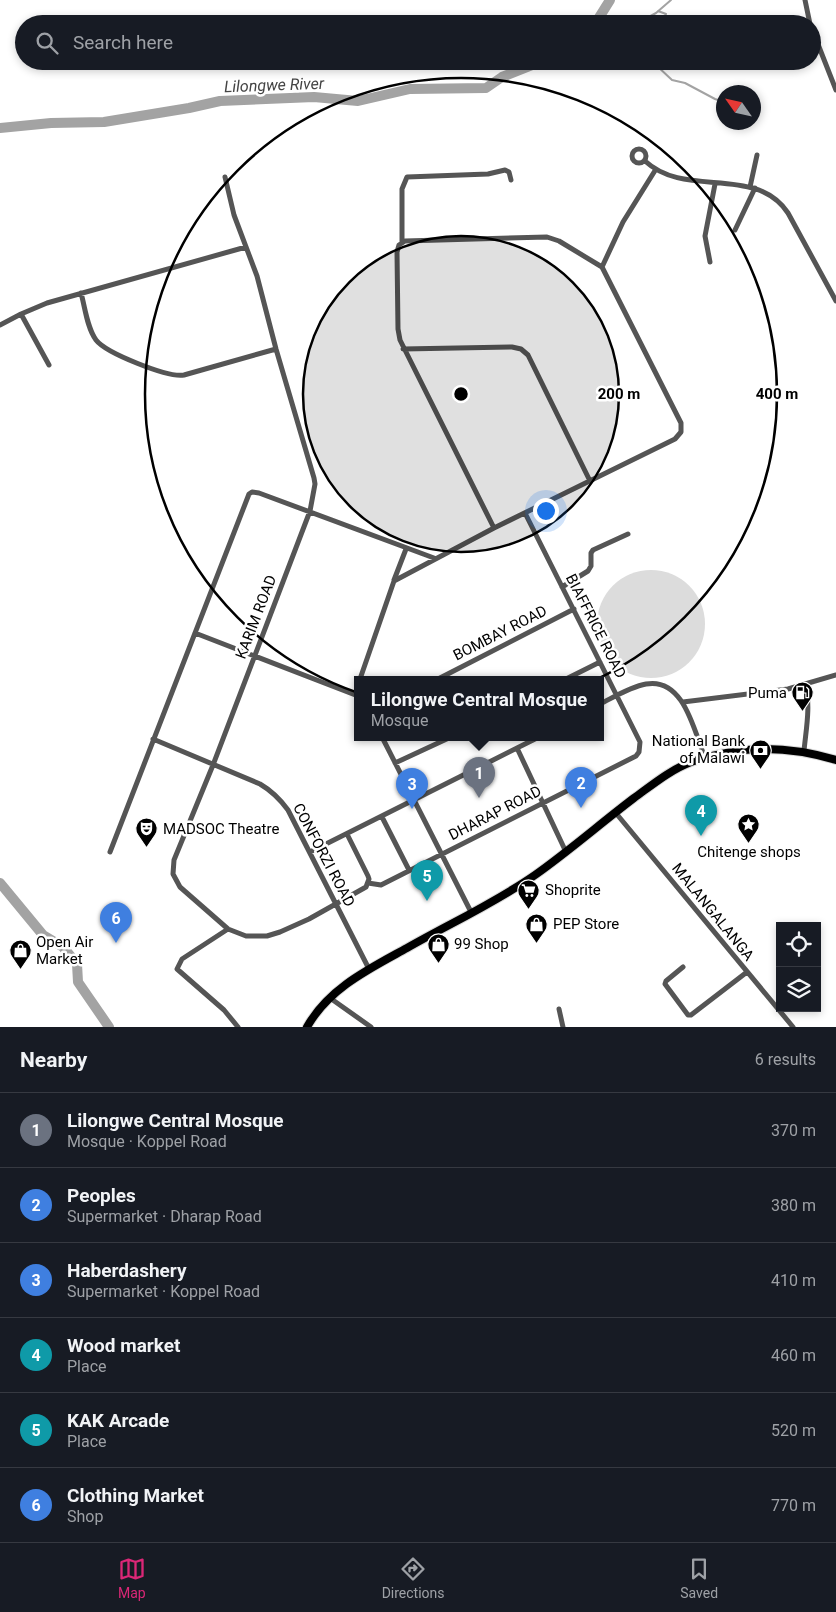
<!DOCTYPE html>
<meta charset="utf-8">
<style>
:root{--surface:#171b24;--page:#20242c;--text:#f1f3f6;--muted:#9ea1a6;--line:#363941;--accent:#db2777}
body{margin:0;font-family:Roboto,sans-serif;background:var(--page);color:var(--text)}
.controls{position:absolute;right:15px;bottom:15px;display:grid;overflow:hidden;border-radius:0px;box-shadow:0 2px 8px #0003}
.controls button{width:45px;height:45px;display:grid;place-items:center;padding:0;border:0;border-bottom:1px solid var(--line);background:var(--surface);color:var(--text);font:25px sans-serif}
.compass{position:absolute;left:716px;top:85px;width:45px;height:45px;border-radius:50%;background:var(--surface);box-shadow:0 2px 8px #0003;rotate:304deg}
.you{position:absolute;left:545px;top:510px;width:18px;height:18px;margin:-12px;border:4px solid #fff;border-radius:50%;background:#1a73e8;box-shadow:0 0 0 8px #1a73e833}
.badge{display:grid;place-items:center;width:32px;height:32px;border-radius:50%;background:var(--accent);color:#fff;font-size:16px;font-weight:700}
.pin{position:absolute;translate:-50% -41px;filter:drop-shadow(0 1px 2px #0008)}
.pin::after{content:'';position:absolute;top:26px;width:18px;height:15px;background:inherit;clip-path:polygon(0 0,100% 0,50% 100%)}
.popup{position:absolute;left:354px;top:676px;width:250px;height:65px;box-sizing:border-box;display:grid;place-content:center;border-radius:0px;background:var(--surface);filter:drop-shadow(0 1px 4px #0005);font-size:16px;white-space:nowrap;color:var(--muted)}
.popup b{font-size:19px;color:var(--text)}
.popup::after{content:'';position:absolute;left:50%;top:100%;margin-left:-10px;border:10px solid transparent;border-top-color:var(--surface)}
.list{margin:0;padding:0;list-style:none}
h2{display:flex;justify-content:space-between;align-items:center;height:65px;margin:0;padding:0 20px;font-size:21px}
h2 small{font-size:16px;font-weight:400;color:var(--muted)}
.list li{display:grid;grid-template-columns:32px 1fr auto;gap:15px;align-items:center;box-sizing:border-box;height:75px;padding:0 20px;border-top:1px solid var(--line)}
.list b{display:block;font-size:19px;white-space:nowrap}
.list p{margin:0;font-size:16px;white-space:nowrap;color:var(--muted)}
.list em{font-size:16px;font-style:normal;color:var(--muted)}
.icon{flex:none;width:28px;height:28px;fill:none;stroke:currentColor;stroke-width:2;stroke-linecap:round;stroke-linejoin:round}
.map{position:relative;flex:none;width:836px;height:1027px;overflow:hidden}
.search{position:absolute;background:var(--surface);box-shadow:0 2px 8px #0003;left:15px;right:15px;top:15px;height:55px;display:flex;align-items:center;gap:12px;box-sizing:border-box;padding:0 18px;border-radius:28px;color:var(--muted);font-size:19px}
.sheet{height:515px;background:var(--surface)}
nav{display:flex;justify-content:space-around;align-items:center;box-sizing:border-box;height:70px;border-top:1px solid var(--line);background:var(--surface);font-size:14px;color:var(--muted)}
nav a{display:grid;justify-items:center;gap:2px}
nav .on{color:var(--accent)}
.map>svg:first-child{display:block}
.green{fill:#dcdcdc}
.lines{fill:none;stroke-linecap:round;stroke-linejoin:round}
.stream{stroke:#a3a3a3;stroke-width:2}
.river{stroke:#a3a3a3;stroke-width:10}
.highway-casing{stroke:#dbdbdb;stroke-width:10}
.minor{stroke:#555;stroke-width:5}
.highway{stroke:#000;stroke-width:8}
.ring{fill:none;stroke:#000;stroke-width:2.5}
.labels{text-anchor:middle;dominant-baseline:central;stroke-width:5;stroke-linejoin:round;paint-order:stroke}
.street-label{font-size:15px;fill:#000;stroke:#fff}
.poi-label{font-size:15px;fill:#000;stroke:#fff;text-anchor:start}
.water-label{font-size:16px;font-style:italic;fill:#444;stroke:#fff}
.centre{fill:#000;stroke:#fff;stroke-width:2.5}
.ring-label{font-size:15px;text-anchor:middle;font-weight:bold;fill:#000;stroke:#fff;stroke-width:5;stroke-linejoin:round;paint-order:stroke}
</style>
<div class="map">
<svg width="836" height="1027" viewBox="0 0 836 1027">
<rect width="100%" height="100%" fill="#fff"/>
<path class="green" d="M597 624a54 54 0 1 1 108 0a54 54 0 1 1-108 0Z"/>
<g class="lines">
<path class="stream" d="M658,11L666,14L660,24
M636,24L656,13L671,0
M655,61L656,65L672,80L685,83L715,99L724,102"/>
<path class="river" d="M595,24L610,0
M0,128L51,123L104,122L189,108L220,101L314,97L358,101L410,89L486,88L502,77L542,61
M0,883L43,935L63,947L77,964L78,982L109,1027"/>
<defs>
<path id="highway" d="M307,1027C329,988 369,969 407,948C449,924 495,903 535,875C569,851 601,823 634,798C652,785 670,770 691,762C741,745 786,745 836,760"/>
</defs>
<use href="#highway" class="highway-casing"/>
<path class="minor" d="M805,0L810,24
M812,29L836,90
M632 156a7 7 0 1 1 14 0a7 7 0 1 1-14 0Z
M645,161C686,199 755,164 788,213L836,301
M225,177L234,215L257,276L276,349L314,478L315,484L310,511L213,765L174,860L173,874L180,887L228,929L246,936H267L280,932L309,919L366,887L369,879L368,876L347,834
M750,187L757,155
M735,230L755,188
M402,242V189L407,177L488,174L505,170L509,172L511,180
M710,262L705,236L715,184
M602,267L623,222L656,169
M81,293C85,307 87,328 96,340C106,353 168,378 184,375L276,349
M21,314L49,365
M0,325L21,314L47,303L246,247
M403,349L512,347L521,349L528,355L590,481
M394,580L406,549
M562,587L588,571L591,566V553L593,550L628,534
M195,633L358,696
M360,679L394,581L494,528L675,439L681,432V423L602,267L559,241L547,237L405,241L399,245L397,252L398,329L400,340L494,528
M438,679L574,609
M566,679L600,662
M683,702L788,689L836,675
M600,704C614,697 630,687 646,684C684,677 694,731 705,758
M382,737L471,912
M153,739L260,784C272,791 280,799 288,810L369,969
M517,748L566,852
M804,751C806,729 811,706 805,684
M395,763L451,737
M615,812L793,1027
M382,817L409,870
M110,852L249,494L252,492L259,493L434,558
M310,852L539,737
M368,883L381,885L636,756L639,752L640,742L525,513
M228,929L182,959L177,969L224,1010L238,1027
M683,967L666,981L665,984L688,1015H691L747,972
M330,998L371,1027
M559,1009L563,1027"/>
<use href="#highway" class="highway"/>
</g>
<circle cx="461" cy="394" r="158" fill="#000" fill-opacity=".12"/>
<g class="ring">
<circle cx="461" cy="394" r="158"/>
<circle cx="461" cy="394" r="316"/>
</g>
<defs>
<symbol id="fuel-pin" viewBox="-11 -11 22 30"><path d="M0 17L-7.5 6A9.5 9.5 0 1 1 7.5 6Z" fill="#000" stroke="#fff"/><path d="M-5.5-6h7V0h2V4h1.3V-2.5L3-4.5l.8-.8L6-3V5H2.5V1h-1V6h-7ZM-4.2-4.7v3.2H.2V-4.7Z" fill="#fff"/></symbol>
<symbol id="bank-pin" viewBox="-11 -11 22 30"><path d="M0 17L-7.5 6A9.5 9.5 0 1 1 7.5 6Z" fill="#000" stroke="#fff"/><path d="M-6-4H6V4H-6ZM0-2.3a2.3 2.3 0 1 0 0 4.6a2.3 2.3 0 1 0 0-4.6Z" fill="#fff"/></symbol>
<symbol id="sight-pin" viewBox="-11 -11 22 30"><path d="M0 17L-7.5 6A9.5 9.5 0 1 1 7.5 6Z" fill="#000" stroke="#fff"/><path d="M0-6L1.8-2.2L6-1.7L2.9 1.2L3.7 5.4L0 3.3L-3.7 5.4L-2.9 1.2L-6-1.7L-1.8-2.2Z" fill="#fff"/></symbol>
<symbol id="theatre-pin" viewBox="-11 -11 22 30"><path d="M0 17L-7.5 6A9.5 9.5 0 1 1 7.5 6Z" fill="#000" stroke="#fff"/><path d="M-5-5.5Q0-4 5-5.5V0Q5 5 0 6Q-5 5-5 0ZM-3.3-2.5H-1v1.5H-3.3ZM1-2.5H3.3v1.5H1ZM-2.8 1Q0 5.5 2.8 1Z" fill="#fff"/></symbol>
<symbol id="supermarket-pin" viewBox="-11 -11 22 30"><path d="M0 17L-7.5 6A9.5 9.5 0 1 1 7.5 6Z" fill="#000" stroke="#fff"/><path d="M-6-5.5h2.5l.6 2H6L4.5 2H-2.5L-4.4-4H-6ZM-1.5 3.2a1.3 1.3 0 1 0 .1 0ZM3 3.2a1.3 1.3 0 1 0 .1 0Z" fill="#fff"/></symbol>
<symbol id="shop-pin" viewBox="-11 -11 22 30"><path d="M0 17L-7.5 6A9.5 9.5 0 1 1 7.5 6Z" fill="#000" stroke="#fff"/><path d="M-5-2.5h2.3a2.7 3.5 0 0 1 5.4 0H5L5.5 6h-11ZM-1.5-2.5h3a1.5 2.3 0 0 0-3 0Z" fill="#fff"/></symbol>
</defs>
<g fill-rule="evenodd">
<use href="#fuel-pin" x="790" y="680" width="25" height="34"/>
<use href="#bank-pin" x="748" y="738" width="25" height="34"/>
<use href="#sight-pin" x="736" y="812" width="25" height="34"/>
<use href="#theatre-pin" x="134" y="816" width="25" height="34"/>
<use href="#supermarket-pin" x="516" y="878" width="25" height="34"/>
<use href="#shop-pin" x="524" y="912" width="25" height="34"/>
<use href="#shop-pin" x="426" y="932" width="25" height="34"/>
<use href="#shop-pin" x="8" y="938" width="25" height="34"/>
</g>
<g class="labels">
<g class="street-label">
<text transform="translate(256 617) rotate(-69)">KARIM ROAD</text>
<text transform="translate(596 626) rotate(63)">BIAFFRICE ROAD</text>
<text transform="translate(500 633) rotate(-27)">BOMBAY ROAD</text>
<text transform="translate(495 813) rotate(-27)">DHARAP ROAD</text>
<text transform="translate(324 855) rotate(62)">CONFORZI ROAD</text>
<text transform="translate(713 912) rotate(51)">MALANGALANGA</text>
</g>
<g class="poi-label">
<text x="787" y="693" text-anchor="end">Puma</text>
<text x="745" y="741" text-anchor="end">National Bank<tspan x="745" dy="17">of Malawi</tspan></text>
<text x="163" y="829">MADSOC Theatre</text>
<text x="749" y="852" text-anchor="middle">Chitenge shops</text>
<text x="545" y="890">Shoprite</text>
<text x="553" y="924">PEP Store</text>
<text x="36" y="942">Open Air<tspan x="36" dy="17">Market</tspan></text>
<text x="454" y="944">99 Shop</text>
</g>
<g class="water-label">
<text transform="translate(274 85) rotate(-2)">Lilongwe River</text>
</g>
</g>
<circle cx="461" cy="394" r="8" class="centre"/>
<g class="ring-label">
<text x="619" y="399">200 m</text>
<text x="777" y="399">400 m</text>
</g>
</svg>
<div class="controls">
<button><svg class="icon" aria-label="locate" viewBox="0 0 24 24"><circle cx="12" cy="12" r="6"/><path d="M12 2v4M12 18v4M2 12h4M18 12h4"/></svg></button>
<button><svg class="icon" aria-label="layers" viewBox="0 0 24 24"><path d="M12 4l9 5-9 5-9-5zM3 14l9 5 9-5"/></svg></button>
</div>
<svg class="compass" viewBox="-18 -18 36 36"><path d="M0-13l5 13h-10z" fill="#e53935"/><path d="M0 13l5-13h-10z" fill="#9ea1a6"/></svg>
<div class="you"></div>
<div class="pin badge" style="left:479px;top:798px;background:#6b7280">1</div>
<div class="popup"><b>Lilongwe Central Mosque</b>Mosque</div>
<div class="pin badge" style="left:581px;top:808px;background:#3f7fe0">2</div>
<div class="pin badge" style="left:412px;top:809px;background:#3f7fe0">3</div>
<div class="pin badge" style="left:701px;top:836px;background:#0f9aa8">4</div>
<div class="pin badge" style="left:427px;top:901px;background:#0f9aa8">5</div>
<div class="pin badge" style="left:116px;top:943px;background:#3f7fe0">6</div>
<div class="search"><svg class="icon" aria-label="search" viewBox="0 0 24 24"><circle cx="10" cy="10" r="6"/><path d="M15 15l6 6"/></svg>Search here</div>
</div>
<section class="sheet">
<h2>Nearby<small>6 results</small></h2>
<ul class="list">
<li><span class="badge" style="background:#6b7280">1</span><div><b>Lilongwe Central Mosque</b><p>Mosque · Koppel Road</p></div><em>370 m</em></li>
<li><span class="badge" style="background:#3f7fe0">2</span><div><b>Peoples</b><p>Supermarket · Dharap Road</p></div><em>380 m</em></li>
<li><span class="badge" style="background:#3f7fe0">3</span><div><b>Haberdashery</b><p>Supermarket · Koppel Road</p></div><em>410 m</em></li>
<li><span class="badge" style="background:#0f9aa8">4</span><div><b>Wood market</b><p>Place</p></div><em>460 m</em></li>
<li><span class="badge" style="background:#0f9aa8">5</span><div><b>KAK Arcade</b><p>Place</p></div><em>520 m</em></li>
<li><span class="badge" style="background:#3f7fe0">6</span><div><b>Clothing Market</b><p>Shop</p></div><em>770 m</em></li>
</ul>
</section>
<nav>
<a class="on"><svg class="icon" aria-label="map" viewBox="0 0 24 24"><path d="M3 6l6-2 6 2 6-2v14l-6 2-6-2-6 2zM9 4v14M15 6v14"/></svg>Map</a>
<a><svg class="icon" aria-label="directions" viewBox="0 0 24 24"><path d="M12 3l9 9-9 9-9-9zM9 14v-3h6M13 9l2 2-2 2"/></svg>Directions</a>
<a><svg class="icon" aria-label="saved" viewBox="0 0 24 24"><path d="M7 4h10v16l-5-4-5 4z"/></svg>Saved</a>
</nav>
